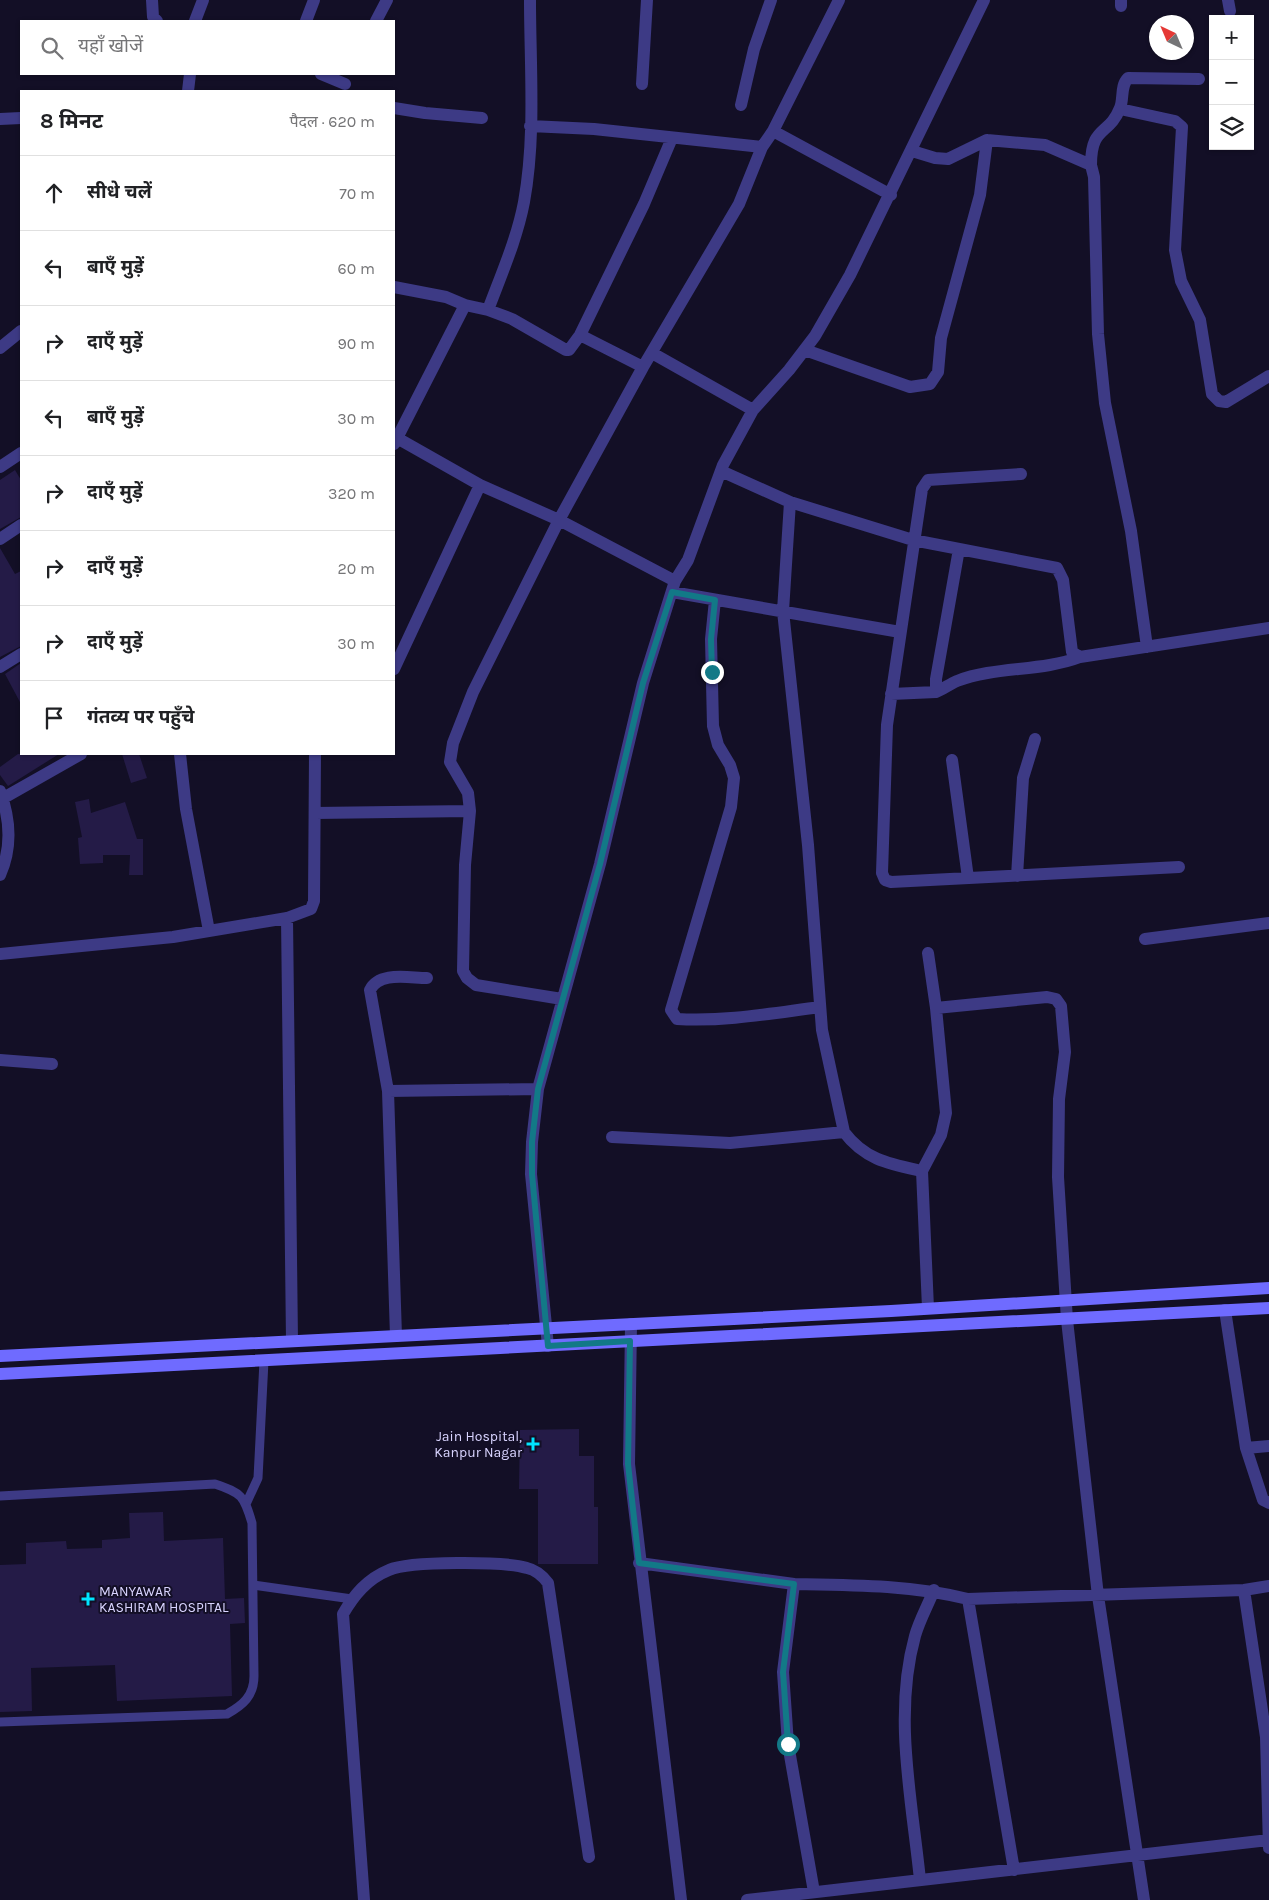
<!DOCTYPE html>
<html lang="hi">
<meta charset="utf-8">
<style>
:root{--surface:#fff;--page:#f2f2f2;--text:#202124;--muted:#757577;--line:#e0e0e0}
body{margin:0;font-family:Karla,"Noto Sans Devanagari",sans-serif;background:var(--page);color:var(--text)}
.controls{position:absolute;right:15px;top:15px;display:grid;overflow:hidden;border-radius:0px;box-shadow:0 1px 4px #0004}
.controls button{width:45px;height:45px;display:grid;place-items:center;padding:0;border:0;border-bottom:1px solid var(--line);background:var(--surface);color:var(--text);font:25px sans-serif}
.compass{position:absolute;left:1149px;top:15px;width:45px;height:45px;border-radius:50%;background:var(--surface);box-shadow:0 1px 4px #0004;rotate:316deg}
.stop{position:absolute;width:15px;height:15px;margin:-11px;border:4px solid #127987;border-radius:50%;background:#fff}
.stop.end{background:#127987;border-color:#fff;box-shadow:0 1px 5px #0008}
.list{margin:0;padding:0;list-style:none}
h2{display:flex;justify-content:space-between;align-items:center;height:65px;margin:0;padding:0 20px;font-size:21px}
h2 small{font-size:16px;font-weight:400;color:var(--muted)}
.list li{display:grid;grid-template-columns:32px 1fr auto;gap:15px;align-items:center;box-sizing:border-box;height:75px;padding:0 20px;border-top:1px solid var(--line)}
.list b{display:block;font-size:19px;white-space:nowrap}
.list em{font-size:16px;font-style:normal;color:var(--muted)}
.icon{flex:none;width:28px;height:28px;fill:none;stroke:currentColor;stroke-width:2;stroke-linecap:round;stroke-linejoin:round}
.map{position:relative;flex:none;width:1269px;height:1900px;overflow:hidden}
.search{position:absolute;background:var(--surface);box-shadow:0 1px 4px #0004;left:20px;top:20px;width:375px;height:55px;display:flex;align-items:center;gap:12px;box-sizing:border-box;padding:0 18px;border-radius:0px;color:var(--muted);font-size:19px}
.panel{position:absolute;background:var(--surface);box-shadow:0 1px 4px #0004;left:20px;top:90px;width:375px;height:665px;border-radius:0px}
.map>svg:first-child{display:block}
.building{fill:#241b47}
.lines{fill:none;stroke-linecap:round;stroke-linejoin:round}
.service{stroke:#3d3a85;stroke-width:9}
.minor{stroke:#3d3a85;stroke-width:12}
.secondary{stroke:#6f6bff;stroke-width:12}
.route{stroke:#127987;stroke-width:6}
.poi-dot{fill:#00e5ff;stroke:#130f26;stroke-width:2}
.labels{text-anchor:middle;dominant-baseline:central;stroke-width:4;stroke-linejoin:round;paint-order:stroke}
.poi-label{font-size:14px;fill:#d9d4ff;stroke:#130f26;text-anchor:end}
</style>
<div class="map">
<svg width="1269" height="1900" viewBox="0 0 1269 1900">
<rect width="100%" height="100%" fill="#130f26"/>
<path class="building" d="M15,470L21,480V517L0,529V480Z
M0,548L15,574L21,571V646L0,657Z
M21,663V704L5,674Z
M18,754H59L8,786L0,775V767Z
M122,754H139L147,778L131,783Z
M89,799L91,813L125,802L137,839H143V875H129L130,855H103V863L80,864L78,838L82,837L75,802Z
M579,1429V1456H594V1507H598V1564H538V1489H519L520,1430Z
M163,1512L164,1541L223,1538L225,1599L244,1598L245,1623L230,1624L232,1696L117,1701L115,1665L31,1668L32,1711L0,1712V1565L26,1564V1543L66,1541L67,1549L102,1548V1540L130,1538L129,1513Z"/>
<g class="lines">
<path class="service" d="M0,1496L215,1484C242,1493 244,1496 252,1523L254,1676C254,1696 243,1705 227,1714L0,1722
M246,1504L258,1478L264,1361
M253,1585L352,1599"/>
<path class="minor" d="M152,0L153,17L157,21
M1228,0L1230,11
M1121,6V0
M195,21L203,0
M306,21L314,0
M376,21L387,0
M321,74L345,84
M642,84L647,0
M188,91L190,74
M741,105L754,49L771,0
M394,108L425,113L482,118
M1120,109L1175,121L1182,127L1175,250L1181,281L1200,320L1212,394L1219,401L1226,402L1269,376
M0,119L21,118
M530,126L594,129L762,147
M773,131L839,0
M912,151L935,158L948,159L987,140L1045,145L1091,165L1094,177L1098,334L1105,403L1131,531L1147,647
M1091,165C1091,125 1109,136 1120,108C1124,99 1120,86 1128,78L1199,79
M394,287L446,297L465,305L488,310L512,319L566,350H569L580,335L644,204L672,138
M488,310C501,275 517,239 524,202C536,136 530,66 530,0
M580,335L643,367
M0,348L21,331
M805,350L910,387L930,384L938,372L941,338L980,195L987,140
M652,353L753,410
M397,438L480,485L559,520L675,581
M394,444L465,305
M0,467L21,453
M721,471L790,502L913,540L1057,568L1063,580L1072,652L1080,657L1269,628
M1021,474L928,480L922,489L887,725L882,873L885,880L891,882L1179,867
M790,502L783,611L808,845L822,1030L844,1132C865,1160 890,1164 922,1171
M0,539L21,525
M672,592L900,632
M715,600L711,639L713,726L718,745L730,765L734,778L731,807L671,1010L677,1019C725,1022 773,1013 820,1007
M0,667L21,654
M394,669L480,485
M936,692C943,689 950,684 957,681C996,666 1041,672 1080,657
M891,694L936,692V679L959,549
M180,754L186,809L209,931
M952,760L968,878
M0,791C10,818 12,848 0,875
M0,800L81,754
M315,813L470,811
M1017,876L1023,778L1035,739
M287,918L292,1341
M1145,939L1269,923
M928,953L936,1008L946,1113L941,1135L922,1171L928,1308
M0,954L173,937L287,918L311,909L314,901L315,754
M562,999L476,985L467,978L463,971L465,865L470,811L468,793L450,762L453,743L473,692L559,520L643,367L739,204L762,147L773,131L891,195
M936,1008L1047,997L1056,999L1061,1006L1065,1052L1059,1099L1058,1177L1067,1320L1098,1596L1144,1900
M0,1060L52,1064
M388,1091L538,1089
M612,1137L730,1143L844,1132
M1225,1310L1246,1448L1263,1500L1269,1503
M631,1324L629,1464L681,1900
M396,1336L388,1091L370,990C379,971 409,978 427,978
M548,1346L531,1174L532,1142L538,1089L600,864L643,683L675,581L688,560L723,465L753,410L789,370L815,336L850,275L984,0
M1246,1448L1269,1446
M639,1563L794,1584
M1244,1590L1266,1737L1269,1848
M968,1599L1014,1870
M920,1880C912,1800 893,1715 915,1636C919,1621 928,1605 934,1590
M814,1892L788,1744L783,1672L794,1584C853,1585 911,1585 968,1599L1244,1590L1269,1586
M364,1900L343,1614C354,1595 367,1579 389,1570C409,1561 504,1561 527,1568C536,1570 542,1575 548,1583L589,1857
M747,1900L1269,1840"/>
<path class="secondary" d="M0,1356L891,1311L1269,1288
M0,1374L1269,1308"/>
</g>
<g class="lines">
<path class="route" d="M712,672L711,639L715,600L672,592L643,683L600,864L538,1089L532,1142V1174L548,1346L630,1341L628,1464L639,1563L794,1584L783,1672L788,1744"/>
</g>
<g class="poi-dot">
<path d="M530.5 1436.5h5v5h5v5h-5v5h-5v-5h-5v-5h5z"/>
<path d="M85.5 1591.5h5v5h5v5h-5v5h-5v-5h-5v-5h5z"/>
</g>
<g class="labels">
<g class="poi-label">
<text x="522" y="1436">Jain Hospital,<tspan x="522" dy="16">Kanpur Nagar</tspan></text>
<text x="99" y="1591" text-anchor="start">MANYAWAR<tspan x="99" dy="16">KASHIRAM HOSPITAL</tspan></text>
</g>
</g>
</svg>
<div class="controls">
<button>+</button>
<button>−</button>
<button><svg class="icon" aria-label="layers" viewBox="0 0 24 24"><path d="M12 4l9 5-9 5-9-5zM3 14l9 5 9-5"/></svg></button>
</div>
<svg class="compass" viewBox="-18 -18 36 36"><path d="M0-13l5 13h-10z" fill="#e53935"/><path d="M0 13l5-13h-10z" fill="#757577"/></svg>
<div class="stop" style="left:788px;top:1744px"></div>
<div class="stop end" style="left:712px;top:672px"></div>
<div class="search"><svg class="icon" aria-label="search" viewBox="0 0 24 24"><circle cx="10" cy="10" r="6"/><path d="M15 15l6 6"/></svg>यहाँ खोजें</div>
<section class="panel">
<h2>8 मिनट<small>पैदल · 620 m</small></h2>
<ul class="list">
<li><svg class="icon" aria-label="ahead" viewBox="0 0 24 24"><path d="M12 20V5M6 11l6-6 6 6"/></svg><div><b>सीधे चलें</b></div><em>70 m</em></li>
<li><svg class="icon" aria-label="left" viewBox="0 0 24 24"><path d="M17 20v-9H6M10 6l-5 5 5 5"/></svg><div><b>बाएँ मुड़ें</b></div><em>60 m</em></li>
<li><svg class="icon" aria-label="right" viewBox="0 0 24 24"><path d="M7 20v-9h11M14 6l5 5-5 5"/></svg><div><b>दाएँ मुड़ें</b></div><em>90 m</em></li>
<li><svg class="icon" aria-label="left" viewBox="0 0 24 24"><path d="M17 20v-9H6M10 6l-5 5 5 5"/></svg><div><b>बाएँ मुड़ें</b></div><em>30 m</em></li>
<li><svg class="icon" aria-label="right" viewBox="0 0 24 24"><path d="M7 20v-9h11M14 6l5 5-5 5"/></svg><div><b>दाएँ मुड़ें</b></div><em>320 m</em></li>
<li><svg class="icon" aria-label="right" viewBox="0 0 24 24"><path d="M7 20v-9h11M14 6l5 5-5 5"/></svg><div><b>दाएँ मुड़ें</b></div><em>20 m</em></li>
<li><svg class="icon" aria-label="right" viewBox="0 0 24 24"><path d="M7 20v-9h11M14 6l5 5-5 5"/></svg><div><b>दाएँ मुड़ें</b></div><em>30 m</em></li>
<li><svg class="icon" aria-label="arrive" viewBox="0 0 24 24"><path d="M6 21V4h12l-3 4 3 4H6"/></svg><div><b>गंतव्य पर पहुँचे</b></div></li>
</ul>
</section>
</div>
